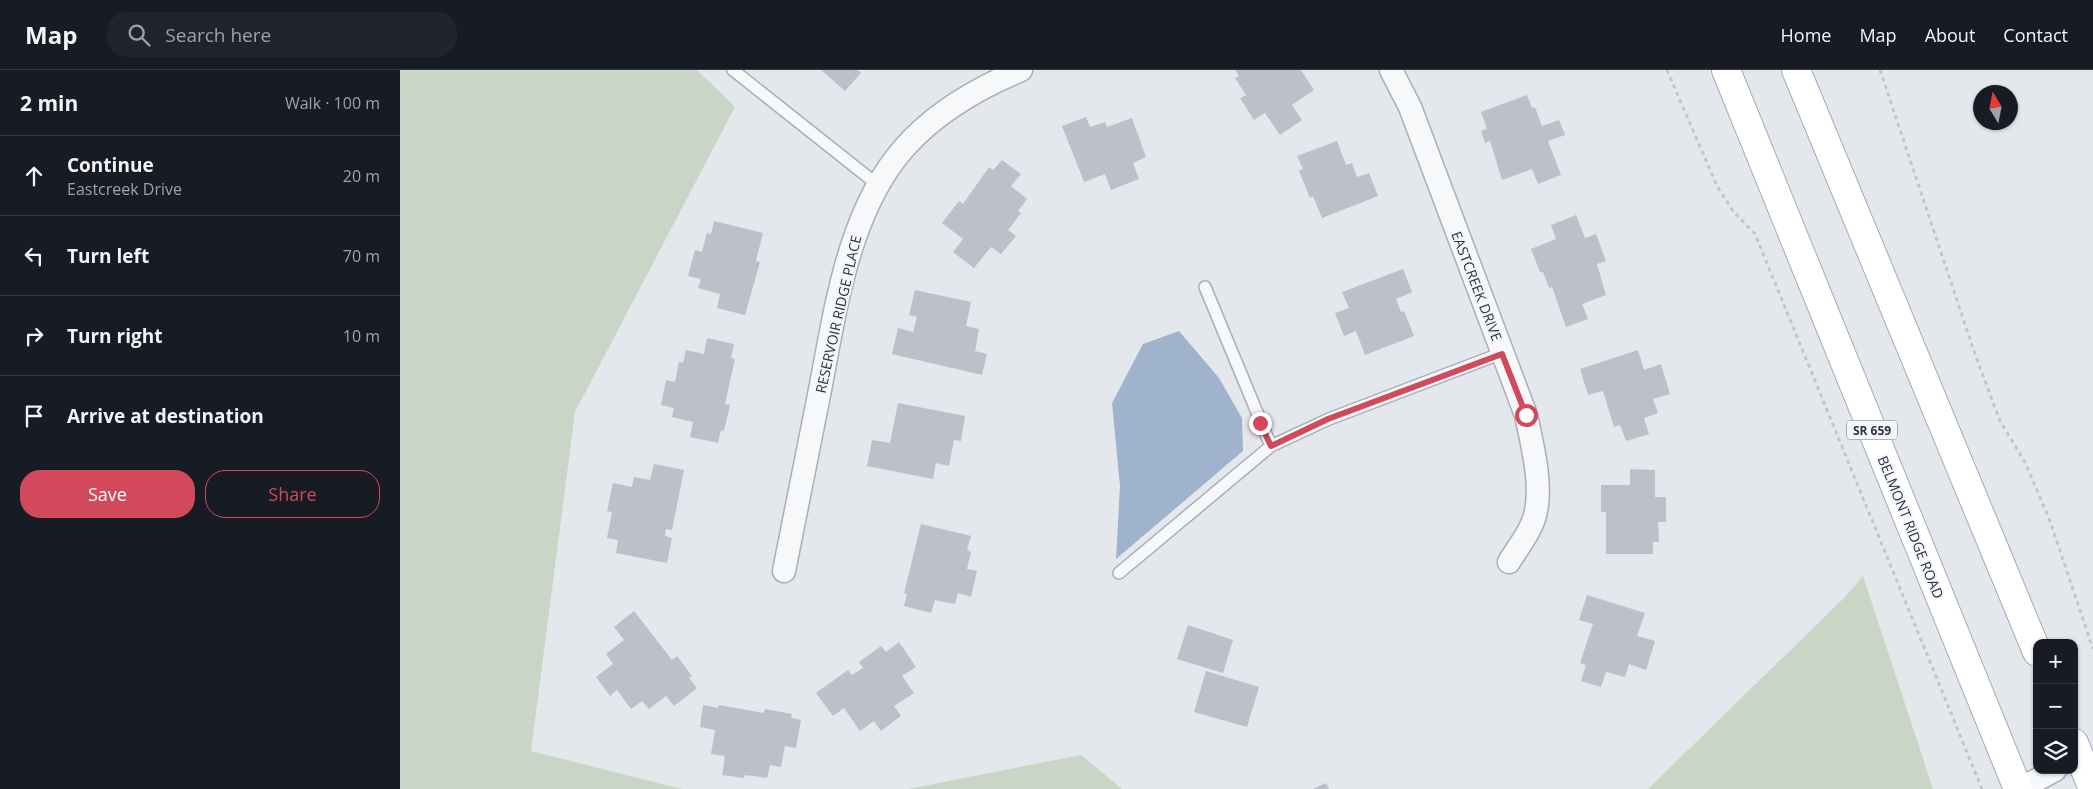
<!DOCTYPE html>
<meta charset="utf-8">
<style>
:root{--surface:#171b24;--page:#20242c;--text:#f1f3f6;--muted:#9ea1a6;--line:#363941;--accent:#d1495b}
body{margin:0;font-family:"Open Sans",sans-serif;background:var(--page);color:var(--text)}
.controls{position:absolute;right:15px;bottom:15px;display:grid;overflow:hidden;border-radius:10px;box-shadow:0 1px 4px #0004}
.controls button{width:45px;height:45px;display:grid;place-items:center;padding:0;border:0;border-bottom:1px solid var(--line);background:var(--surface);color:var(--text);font:25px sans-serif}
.compass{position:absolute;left:1573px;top:15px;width:45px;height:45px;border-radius:50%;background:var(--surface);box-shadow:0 1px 4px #0004;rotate:350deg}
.stop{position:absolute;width:15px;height:15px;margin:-11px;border:4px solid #d1495b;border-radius:50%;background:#fff}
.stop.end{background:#d1495b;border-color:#fff;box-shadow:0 1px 5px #0008}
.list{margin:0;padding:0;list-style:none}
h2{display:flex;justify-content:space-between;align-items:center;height:65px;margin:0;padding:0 20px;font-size:21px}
h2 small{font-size:16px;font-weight:400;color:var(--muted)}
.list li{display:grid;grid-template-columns:32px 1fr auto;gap:15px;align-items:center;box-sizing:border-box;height:80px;padding:0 20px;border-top:1px solid var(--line)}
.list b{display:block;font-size:19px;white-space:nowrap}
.list p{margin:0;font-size:16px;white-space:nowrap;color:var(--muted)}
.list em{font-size:16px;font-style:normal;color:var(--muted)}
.actions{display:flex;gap:10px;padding:15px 20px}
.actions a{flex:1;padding:11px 0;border:1px solid var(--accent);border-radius:20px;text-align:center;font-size:18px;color:var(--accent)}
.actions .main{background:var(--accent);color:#fff}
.icon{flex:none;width:28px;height:28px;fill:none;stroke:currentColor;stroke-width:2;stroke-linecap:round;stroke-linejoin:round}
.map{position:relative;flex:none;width:1693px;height:719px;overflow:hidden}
header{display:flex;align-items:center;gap:30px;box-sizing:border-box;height:70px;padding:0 25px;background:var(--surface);border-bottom:1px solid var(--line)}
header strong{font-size:24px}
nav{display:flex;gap:28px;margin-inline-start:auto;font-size:18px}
.search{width:350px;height:45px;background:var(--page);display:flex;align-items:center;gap:12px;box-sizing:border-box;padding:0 18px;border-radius:20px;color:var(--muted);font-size:19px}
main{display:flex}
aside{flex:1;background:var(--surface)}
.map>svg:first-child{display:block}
.green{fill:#c9d6c5}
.water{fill:#9fb4cc}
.building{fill:#bbc0ca}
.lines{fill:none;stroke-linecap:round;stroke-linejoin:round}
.service-casing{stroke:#a9aeb7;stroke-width:14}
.minor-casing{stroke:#a9aeb7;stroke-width:25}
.primary-casing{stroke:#a3abb8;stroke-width:30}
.path{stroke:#c2c5cb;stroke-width:3;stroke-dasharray:4 4;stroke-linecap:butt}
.service{stroke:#f7f8fa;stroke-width:11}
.minor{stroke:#f7f8fa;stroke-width:22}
.primary{stroke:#fff;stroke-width:28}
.route{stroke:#d1495b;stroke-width:6}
.labels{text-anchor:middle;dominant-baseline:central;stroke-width:4.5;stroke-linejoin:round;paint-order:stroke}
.shield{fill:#f4f6f9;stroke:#676e7b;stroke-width:1}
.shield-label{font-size:12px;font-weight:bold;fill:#2b3445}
.street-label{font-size:14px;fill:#2b3445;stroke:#f4f6f9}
</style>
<header>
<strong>Map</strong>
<div class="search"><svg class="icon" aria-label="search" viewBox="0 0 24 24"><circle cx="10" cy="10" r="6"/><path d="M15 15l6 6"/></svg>Search here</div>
<nav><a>Home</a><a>Map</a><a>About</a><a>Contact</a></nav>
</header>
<main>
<aside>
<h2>2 min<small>Walk · 100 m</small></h2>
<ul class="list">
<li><svg class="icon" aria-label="ahead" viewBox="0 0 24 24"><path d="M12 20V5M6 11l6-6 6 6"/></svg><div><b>Continue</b><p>Eastcreek Drive</p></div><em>20 m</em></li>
<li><svg class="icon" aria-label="left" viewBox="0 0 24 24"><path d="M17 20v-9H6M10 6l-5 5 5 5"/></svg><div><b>Turn left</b></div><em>70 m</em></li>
<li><svg class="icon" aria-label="right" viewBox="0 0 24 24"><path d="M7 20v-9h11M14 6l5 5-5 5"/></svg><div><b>Turn right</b></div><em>10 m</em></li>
<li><svg class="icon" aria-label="arrive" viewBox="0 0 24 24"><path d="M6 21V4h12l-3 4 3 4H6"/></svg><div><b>Arrive at destination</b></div></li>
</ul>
<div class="actions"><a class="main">Save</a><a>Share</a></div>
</aside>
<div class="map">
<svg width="1693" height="719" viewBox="0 0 1693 719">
<rect width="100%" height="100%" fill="#e4e7ec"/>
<path class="green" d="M0,0H297L335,37L175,342L131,681L282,719H0Z
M1463,506L1533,719H1248L1445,527Z
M681,685L722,719H508Z"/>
<path class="water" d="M779,261L819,308L842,348L843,381L716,489L720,416L712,333L743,274Z"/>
<path class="building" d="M421,0H458L461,3L445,21Z
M835,0H901L914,20L892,35L902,50L880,65L865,43L854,50L840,28L846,25L835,8L839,6Z
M1127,25L1132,38L1135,37L1142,56L1159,50L1165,65L1148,71L1161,105L1138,114L1132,99L1102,110L1090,71L1085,73L1081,61L1087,59L1081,42Z
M686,47L690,57L705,52L707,57L732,48L746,87L733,93L739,109L711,120L705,104L684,112L662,56Z
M937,71L946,95L952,93L957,107L969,103L978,126L922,148L913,126L910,128L899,101L903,99L897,86Z
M602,90L621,104L611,116L627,129L618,141L621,143L608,160L616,166L601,184L591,177L574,198L553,182L563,169L542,153L559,131L563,134L589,97L593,100Z
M1176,145L1185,168L1196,164L1206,191L1197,194L1206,225L1182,234L1188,249L1166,257L1152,217L1149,218L1143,202H1140L1131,179L1156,169L1151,155Z
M314,151L363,163L356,191L360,192L345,245L317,238L320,224L298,218L301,209L288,206L295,180L302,182L307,163L311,164Z
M1003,199L1012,222L996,229L1001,242L1004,241L1014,266L965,285L956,261L944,266L935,243L949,238L942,222Z
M515,220L571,232L566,256L579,259L575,281L587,284L582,305L492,284L498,258L513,262L517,247L509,245Z
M307,268L334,274L331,288L335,289L325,334L330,335L324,361L321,360L318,373L290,367L293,352L272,347L274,338L261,335L266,310L275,312L279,292L283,293L286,280L304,284Z
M1238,280L1244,300L1261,294L1270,324L1253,329L1258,343L1244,348L1249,364L1226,371L1220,355L1214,357L1203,321L1188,325L1180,299Z
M498,333L565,346L561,371L554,370L549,396L536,393L533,409L467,396L472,370L490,373Z
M254,394L284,400L272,460L266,459L265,466L272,468L267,493L216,483L218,470L207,468L212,442L207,441L213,413L232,417L234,407L250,410Z
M1230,399L1255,400V427H1266V452H1258L1259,472H1253V484H1206V442H1201V415H1230Z
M521,454L571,466L567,480L571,482L567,499L577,501L571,527L558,523L555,534L535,530L531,543L504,536L507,524L504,523Z
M1187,525L1245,543L1237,566L1255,571L1246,600L1229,594L1225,607L1206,602L1201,617L1181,611L1186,595L1180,593L1193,554L1179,550Z
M234,541L272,590L277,586L292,606L289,608L297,618L274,636L266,626L249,639L242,631L231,639L217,620L210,626L196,607L213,594L206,584L224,570L214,557Z
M788,555L833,570L823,603L777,589Z
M499,572L516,597L502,606L514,623L494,636L501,646L481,661L474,651L460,661L444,638L433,646L416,623L448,600L452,605L463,598L459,592L481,576L486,582Z
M806,601L859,617L847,657L794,642Z
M303,635L318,638L319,635L364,643L365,639L392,644L391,648L401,650L396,678L385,676L381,697L370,695L367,708L345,705L344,708L322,705L325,686L311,684L315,660L300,657Z
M926,713L929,719H913Z"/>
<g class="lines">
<defs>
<path id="service" d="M333,0L478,115
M805,217L871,376
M719,503L871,376L929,349L1102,283"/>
<path id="minor" d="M991,0L1010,37L1126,345C1132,374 1142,412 1136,441C1133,459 1118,477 1109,492
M384,501C396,442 407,384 419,325C435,244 447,142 505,77C536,42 578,18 621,0
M1620,719L1655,700"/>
<path id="primary" d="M1326,0L1618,719
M1396,0L1637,582
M1674,673L1693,719"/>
</defs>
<use href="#service" class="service-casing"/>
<use href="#minor" class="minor-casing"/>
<use href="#primary" class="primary-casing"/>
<path class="path" d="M1267,0L1317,116L1333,141L1355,164L1582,719
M1480,0L1575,284L1600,351L1625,392L1650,451L1693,579"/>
<use href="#service" class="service"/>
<use href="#minor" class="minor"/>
<use href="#primary" class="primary"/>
</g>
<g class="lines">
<path class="route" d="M860,353L871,376L928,349L1102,284L1126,345"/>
</g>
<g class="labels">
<rect class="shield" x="1447" y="350.5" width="50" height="19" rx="4"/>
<g class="shield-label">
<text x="1472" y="360">SR 659</text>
</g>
<g class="street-label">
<text transform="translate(1077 216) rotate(69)">EASTCREEK DRIVE</text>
<text transform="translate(438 244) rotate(-77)">RESERVOIR RIDGE PLACE</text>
<text transform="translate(1511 457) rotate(68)">BELMONT RIDGE ROAD</text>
</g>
</g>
</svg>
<div class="controls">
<button>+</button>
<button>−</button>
<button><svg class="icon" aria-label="layers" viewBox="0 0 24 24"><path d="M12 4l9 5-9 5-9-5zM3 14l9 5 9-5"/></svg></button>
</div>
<svg class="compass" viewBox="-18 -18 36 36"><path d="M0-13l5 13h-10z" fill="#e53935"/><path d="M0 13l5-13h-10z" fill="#9ea1a6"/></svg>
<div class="stop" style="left:1126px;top:345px"></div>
<div class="stop end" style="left:860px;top:353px"></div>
</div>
</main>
